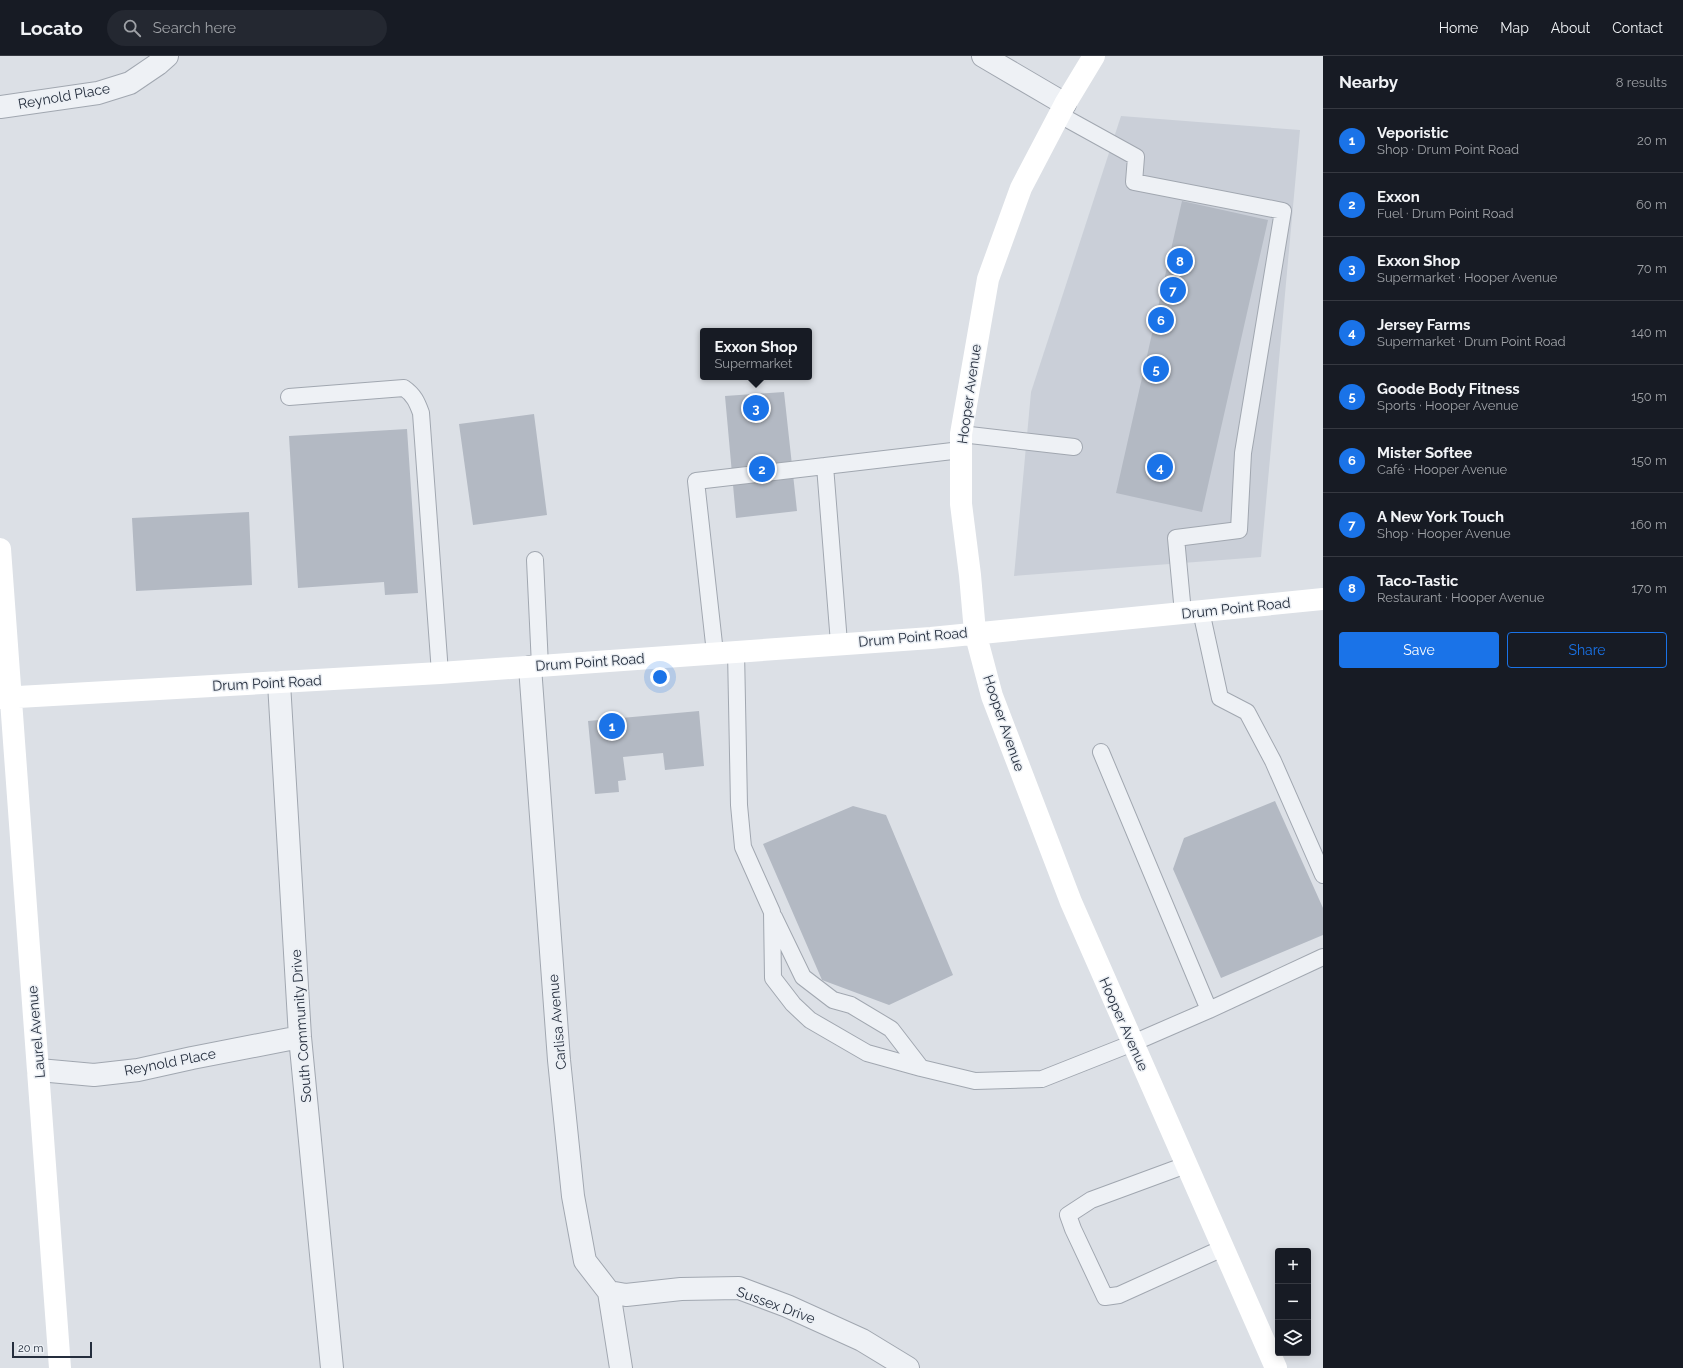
<!DOCTYPE html>
<meta charset="utf-8">
<style>
:root{--surface:#171b24;--page:#242831;--text:#f1f3f6;--muted:#9ea1a6;--line:#363941;--accent:#1a73e8}
body{margin:0;font-family:Raleway,sans-serif;background:var(--page);color:var(--text)}
.controls{position:absolute;right:12px;bottom:12px;display:grid;overflow:hidden;border-radius:4px;box-shadow:0 2px 10px #0003}
.controls button{width:36px;height:36px;display:grid;place-items:center;padding:0;border:0;border-bottom:1px solid var(--line);background:var(--surface);color:var(--text);font:20px sans-serif}
.scale{position:absolute;left:12px;bottom:10px;width:80px;box-sizing:border-box;padding-left:4px;border:2px solid #252e3d;border-top:0;font-size:11px;line-height:14px;white-space:nowrap;color:#252e3d;-webkit-text-stroke:3px #ebeff4;paint-order:stroke}
.you{position:absolute;left:660px;top:621px;width:14px;height:14px;margin:-10px;border:3px solid #fff;border-radius:50%;background:#1a73e8;box-shadow:0 0 0 6px #1a73e833}
.badge{display:grid;place-items:center;width:26px;height:26px;border-radius:50%;background:var(--accent);color:#fff;font-size:13px;font-weight:700}
.pin{position:absolute;translate:-50% -50%;border:2px solid #fff;box-shadow:0 1px 4px #0006}
.popup{position:absolute;left:700px;top:272px;width:112px;height:52px;box-sizing:border-box;display:grid;place-content:center;border-radius:4px;background:var(--surface);filter:drop-shadow(0 1px 3px #0005);font-size:13px;white-space:nowrap;color:var(--muted)}
.popup b{font-size:15px;color:var(--text)}
.popup::after{content:'';position:absolute;left:50%;top:100%;margin-left:-8px;border:8px solid transparent;border-top-color:var(--surface)}
.list{margin:0;padding:0;list-style:none}
h2{display:flex;justify-content:space-between;align-items:center;height:52px;margin:0;padding:0 16px;font-size:17px}
h2 small{font-size:13px;font-weight:400;color:var(--muted)}
.list li{display:grid;grid-template-columns:26px 1fr auto;gap:12px;align-items:center;box-sizing:border-box;height:64px;padding:0 16px;border-top:1px solid var(--line)}
.list b{display:block;font-size:15px;white-space:nowrap}
.list p{margin:0;font-size:13px;white-space:nowrap;color:var(--muted)}
.list em{font-size:13px;font-style:normal;color:var(--muted)}
.actions{display:flex;gap:8px;padding:12px 16px}
.actions a{flex:1;padding:9px 0;border:1px solid var(--accent);border-radius:4px;text-align:center;font-size:14px;color:var(--accent)}
.actions .main{background:var(--accent);color:#fff}
.icon{flex:none;width:22px;height:22px;fill:none;stroke:currentColor;stroke-width:2;stroke-linecap:round;stroke-linejoin:round}
.map{position:relative;flex:none;width:1323px;height:1312px;overflow:hidden}
header{display:flex;align-items:center;gap:24px;box-sizing:border-box;height:56px;padding:0 20px;background:var(--surface);border-bottom:1px solid var(--line)}
header strong{font-size:19px}
nav{display:flex;gap:22px;margin-inline-start:auto;font-size:14px}
.search{width:280px;height:36px;background:var(--page);display:flex;align-items:center;gap:10px;box-sizing:border-box;padding:0 14px;border-radius:22px;color:var(--muted);font-size:15px}
main{display:flex}
aside{flex:1;background:var(--surface)}
.map>svg:first-child{display:block}
.built{fill:#cacfd8}
.building{fill:#b3b9c3}
.lines{fill:none;stroke-linecap:round;stroke-linejoin:round}
.lane-casing{stroke:#a1a7b0;stroke-width:18}
.street-casing{stroke:#a1a7b0;stroke-width:24}
.lane{stroke:#eef1f5;stroke-width:16}
.street{stroke:#eef1f5;stroke-width:22}
.secondary{stroke:#fff;stroke-width:22}
.labels{text-anchor:middle;dominant-baseline:central;stroke-width:3;stroke-linejoin:round;paint-order:stroke}
.street-label{font-size:14px;fill:#252e3d;stroke:#ebeff4}
</style>
<header>
<strong>Locato</strong>
<div class="search"><svg class="icon" aria-label="search" viewBox="0 0 24 24"><circle cx="10" cy="10" r="6"/><path d="M15 15l6 6"/></svg>Search here</div>
<nav><a>Home</a><a>Map</a><a>About</a><a>Contact</a></nav>
</header>
<main>
<div class="map">
<svg width="1323" height="1312" viewBox="0 0 1323 1312">
<rect width="100%" height="100%" fill="#dce0e6"/>
<path class="built" d="M1121,60L1300,74L1261,501L1014,520L1031,336Z"/>
<path class="building" d="M1182,145L1268,164L1202,456L1116,437Z
M784,336L797,455L736,462L725,340Z
M534,358L547,459L473,469L459,368Z
M407,373L418,537L385,539L384,526L298,532L289,380Z
M249,456L252,529L136,535L132,462Z
M699,655L704,710L665,714L663,697L623,701L626,724L618,725L619,736L595,738L588,665Z
M1275,745L1323,852V879L1221,922L1173,813L1184,782Z
M853,750L886,759L953,919L889,949L822,924L763,788Z"/>
<g class="lines">
<defs>
<path id="lane" d="M1060,59L1136,101L1134,126L1283,155L1243,397L1239,474L1176,482L1183,557
M289,341L404,332C414,339 417,346 421,357L440,617
M961,378L1074,391
M825,410L961,394
M535,504L540,610
M1201,555L1220,642L1247,656L1273,705L1323,819
M736,595L739,749L743,791L772,856L773,922L793,948L810,964L867,997L921,1012L975,1025L1042,1023L1133,987L1209,954L1101,696
M715,597L696,425L825,410L839,587
M774,861L803,921L833,944L851,949L891,973L921,1012
M1209,954L1323,901
M1186,1109L1091,1144L1068,1159L1073,1173L1105,1241L1119,1239L1223,1192"/>
<path id="street" d="M983,0L1065,48
M0,51L98,37L130,27L158,8L167,0
M530,611L559,1004L573,1140L585,1205L609,1236L621,1312
M279,627L300,981L332,1312
M39,1014L94,1019L138,1014L192,1002L300,981
M609,1236L626,1239L681,1233L739,1232L787,1250L862,1284L908,1312"/>
</defs>
<use href="#lane" class="lane-casing"/>
<use href="#street" class="street-casing"/>
<use href="#lane" class="lane"/>
<use href="#street" class="street"/>
<path class="secondary" d="M1094,0L1065,48L1021,132L988,223L961,378V448L970,519L975,576L992,640L1071,846L1276,1312
M0,493C18,766 41,1039 60,1312
M0,642L440,617L931,582L1323,543"/>
</g>
<g class="labels">
<g class="street-label">
<text transform="translate(64 40) rotate(-10)">Reynold Place</text>
<text transform="translate(969 338) rotate(-82)">Hooper Avenue</text>
<text transform="translate(1236 552) rotate(-6)">Drum Point Road</text>
<text transform="translate(913 581) rotate(-5)">Drum Point Road</text>
<text transform="translate(590 606) rotate(-4)">Drum Point Road</text>
<text transform="translate(267 627) rotate(-3)">Drum Point Road</text>
<text transform="translate(1004 667) rotate(71)">Hooper Avenue</text>
<text transform="translate(557 966) rotate(-95)">Carlisa Avenue</text>
<text transform="translate(1124 968) rotate(66)">Hooper Avenue</text>
<text transform="translate(301 970) rotate(-94)">South Community Drive</text>
<text transform="translate(36 976) rotate(-95)">Laurel Avenue</text>
<text transform="translate(170 1006) rotate(-11)">Reynold Place</text>
<text transform="translate(776 1249) rotate(20)">Sussex Drive</text>
</g>
</g>
</svg>
<div class="controls">
<button>+</button>
<button>−</button>
<button><svg class="icon" aria-label="layers" viewBox="0 0 24 24"><path d="M12 4l9 5-9 5-9-5zM3 14l9 5 9-5"/></svg></button>
</div>
<div class="scale">20 m</div>
<div class="you"></div>
<div class="pin badge" style="left:612px;top:670px">1</div>
<div class="pin badge" style="left:762px;top:413px">2</div>
<div class="pin badge" style="left:756px;top:352px">3</div>
<div class="popup"><b>Exxon Shop</b>Supermarket</div>
<div class="pin badge" style="left:1160px;top:411px">4</div>
<div class="pin badge" style="left:1156px;top:313px">5</div>
<div class="pin badge" style="left:1161px;top:264px">6</div>
<div class="pin badge" style="left:1173px;top:234px">7</div>
<div class="pin badge" style="left:1180px;top:205px">8</div>
</div>
<aside>
<h2>Nearby<small>8 results</small></h2>
<ul class="list">
<li><span class="badge">1</span><div><b>Veporistic</b><p>Shop · Drum Point Road</p></div><em>20 m</em></li>
<li><span class="badge">2</span><div><b>Exxon</b><p>Fuel · Drum Point Road</p></div><em>60 m</em></li>
<li><span class="badge">3</span><div><b>Exxon Shop</b><p>Supermarket · Hooper Avenue</p></div><em>70 m</em></li>
<li><span class="badge">4</span><div><b>Jersey Farms</b><p>Supermarket · Drum Point Road</p></div><em>140 m</em></li>
<li><span class="badge">5</span><div><b>Goode Body Fitness</b><p>Sports · Hooper Avenue</p></div><em>150 m</em></li>
<li><span class="badge">6</span><div><b>Mister Softee</b><p>Café · Hooper Avenue</p></div><em>150 m</em></li>
<li><span class="badge">7</span><div><b>A New York Touch</b><p>Shop · Hooper Avenue</p></div><em>160 m</em></li>
<li><span class="badge">8</span><div><b>Taco-Tastic</b><p>Restaurant · Hooper Avenue</p></div><em>170 m</em></li>
</ul>
<div class="actions"><a class="main">Save</a><a>Share</a></div>
</aside>
</main>
